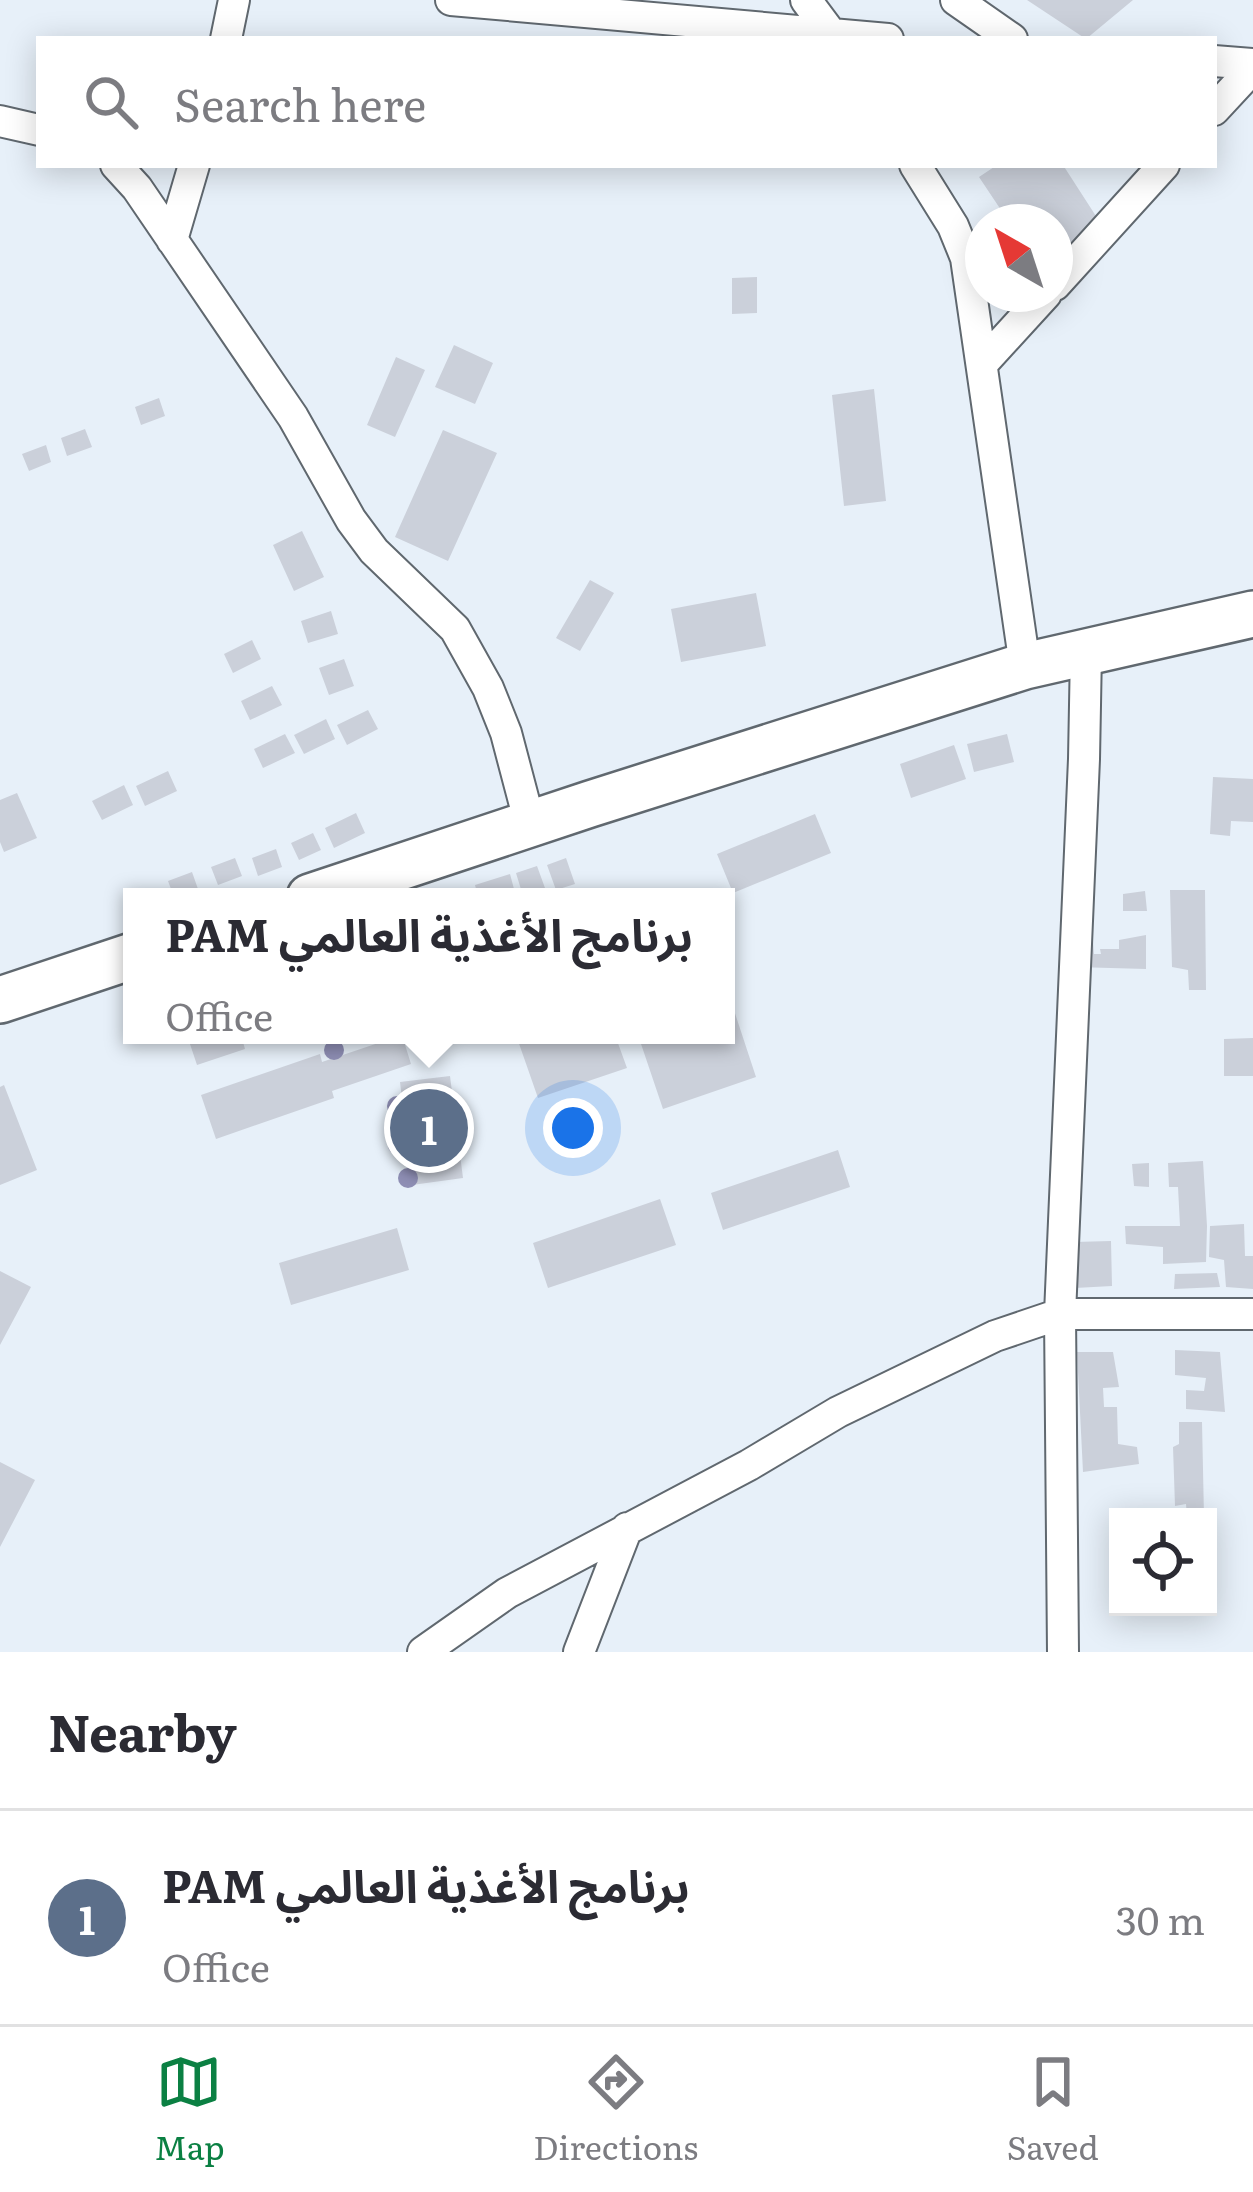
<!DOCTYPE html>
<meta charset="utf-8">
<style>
:root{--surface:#fff;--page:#f7f7f7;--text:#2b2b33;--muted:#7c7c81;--line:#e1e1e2;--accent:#0b8043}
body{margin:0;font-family:Literata,"Noto Sans Arabic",serif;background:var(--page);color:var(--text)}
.controls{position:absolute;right:36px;bottom:36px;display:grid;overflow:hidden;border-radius:0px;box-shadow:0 6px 30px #0003}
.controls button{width:108px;height:108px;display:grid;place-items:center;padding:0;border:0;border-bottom:3px solid var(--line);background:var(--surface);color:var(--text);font:60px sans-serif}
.compass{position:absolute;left:965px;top:204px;width:108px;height:108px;border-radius:50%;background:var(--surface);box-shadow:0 6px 30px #0003;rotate:321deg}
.you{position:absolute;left:573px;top:1128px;width:42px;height:42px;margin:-30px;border:9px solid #fff;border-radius:50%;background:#1a73e8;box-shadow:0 0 0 18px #1a73e833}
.badge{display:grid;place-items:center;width:78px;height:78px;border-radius:50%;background:var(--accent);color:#fff;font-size:39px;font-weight:700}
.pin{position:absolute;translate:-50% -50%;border:6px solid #fff;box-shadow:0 3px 12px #0006}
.popup{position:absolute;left:123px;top:888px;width:612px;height:156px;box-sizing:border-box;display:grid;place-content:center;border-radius:0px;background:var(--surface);filter:drop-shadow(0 3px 9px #0005);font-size:39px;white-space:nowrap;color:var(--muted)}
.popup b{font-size:45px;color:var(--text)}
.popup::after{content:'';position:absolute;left:50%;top:100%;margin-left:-24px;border:24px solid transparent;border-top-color:var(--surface)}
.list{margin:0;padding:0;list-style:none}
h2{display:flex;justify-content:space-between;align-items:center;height:156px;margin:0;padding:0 48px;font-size:51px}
h2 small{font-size:39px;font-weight:400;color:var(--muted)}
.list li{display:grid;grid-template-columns:78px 1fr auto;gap:36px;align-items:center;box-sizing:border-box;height:216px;padding:0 48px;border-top:3px solid var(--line)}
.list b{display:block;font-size:45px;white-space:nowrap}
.list p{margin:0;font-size:39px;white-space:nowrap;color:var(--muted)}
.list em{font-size:39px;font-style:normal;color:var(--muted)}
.icon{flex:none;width:66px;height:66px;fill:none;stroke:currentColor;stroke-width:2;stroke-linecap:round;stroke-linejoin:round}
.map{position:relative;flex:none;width:1253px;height:1652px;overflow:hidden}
.search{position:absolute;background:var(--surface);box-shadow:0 6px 30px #0003;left:36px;right:36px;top:36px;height:132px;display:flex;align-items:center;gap:30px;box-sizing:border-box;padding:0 42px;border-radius:0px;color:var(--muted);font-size:45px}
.sheet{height:372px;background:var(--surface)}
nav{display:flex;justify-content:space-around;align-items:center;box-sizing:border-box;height:168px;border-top:3px solid var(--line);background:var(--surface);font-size:33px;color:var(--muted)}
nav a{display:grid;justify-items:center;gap:6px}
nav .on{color:var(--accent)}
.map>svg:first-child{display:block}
.building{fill:#cbd0da}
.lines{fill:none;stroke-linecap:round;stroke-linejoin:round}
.minor-casing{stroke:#60686f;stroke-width:34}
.highway-casing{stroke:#60686f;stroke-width:50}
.minor{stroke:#fff;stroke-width:30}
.highway{stroke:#fff;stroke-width:45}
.tree{fill:#8e8eb4}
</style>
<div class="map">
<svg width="1253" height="1652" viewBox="0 0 1253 1652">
<rect width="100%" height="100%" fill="#e7f0f9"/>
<path class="building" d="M1027,0H1133L1086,39Z
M997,165H1063L1103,227L1055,258V222H1009L979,177Z
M757,277V313L732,314V278Z
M454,345L493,363L475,404L435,387Z
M396,357L425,370L395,437L367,425Z
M874,389L886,501L844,506L832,395Z
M159,398L165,416L141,425L135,407Z
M85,429L92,447L67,456L61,438Z
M443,430L497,453L448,561L395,537Z
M46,445L51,462L29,471L22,454Z
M302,531L324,577L294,591L273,545Z
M590,580L614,593L580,651L556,638Z
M756,593L766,646L681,662L671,609Z
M331,611L338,634L308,643L301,621Z
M252,640L261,659L233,673L224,654Z
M344,659L354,686L329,695L319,668Z
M272,686L282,705L250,720L241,701Z
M368,710L378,729L347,745L337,725Z
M326,719L335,739L304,754L294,735Z
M285,734L295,753L263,768L254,749Z
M1007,734L1014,762L974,772L967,744Z
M954,745L966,779L911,798L900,764Z
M168,771L177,791L145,806L136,786Z
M1213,777L1253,779V822L1231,821L1230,836L1210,834Z
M124,785L133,805L102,820L92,801Z
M17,793L37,838L4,852L0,842V800Z
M356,813L365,833L334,848L325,828Z
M815,814L831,853L733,893L717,854Z
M313,833L321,850L299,860L291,843Z
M276,849L282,867L258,876L252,858Z
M235,858L242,876L218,885L211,867Z
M566,858L575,884L556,890L547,865Z
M537,866L545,888L523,896L516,873Z
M192,872L198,889L174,897L168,881Z
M510,874L514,889L491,897H478L475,885Z
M1170,890H1205L1206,990H1189L1188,970L1172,967Z
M1145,891L1147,911H1123V894Z
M1146,935V969L1075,967L1076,938L1093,941L1094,954H1101L1100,949H1119V940Z
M727,989L756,1077L663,1109L638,1035H726Z
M187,1035H241L245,1049L197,1065Z
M402,1035L411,1064L332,1091L334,1098L216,1139L201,1095L320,1054L322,1062Z
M516,1035H615L627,1068L538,1098Z
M1253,1038V1076H1224V1039Z
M450,1076L463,1178L412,1185L400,1082Z
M4,1085L37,1170L0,1185V1087Z
M838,1150L850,1187L723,1230L711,1193Z
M1203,1161L1207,1226L1206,1262L1163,1264V1247L1126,1244L1125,1226H1180L1178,1187H1169L1168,1163Z
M1149,1163V1187L1134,1186L1132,1164Z
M660,1199L676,1245L548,1288L533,1243Z
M1244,1224L1245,1256H1253V1289L1226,1287L1224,1260L1209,1257L1210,1226Z
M397,1228L409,1270L291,1305L279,1263Z
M1111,1241L1112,1286L1075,1288L1074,1242Z
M0,1271L31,1287L0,1345Z
M1217,1273L1220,1287L1174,1289L1175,1274Z
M1175,1350L1220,1352L1225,1412L1186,1409V1390L1204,1391L1206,1378L1175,1375Z
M1077,1352H1113L1119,1387L1103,1388L1104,1407H1117L1118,1444L1137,1447L1139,1464L1083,1472Z
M1179,1422H1202L1204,1517H1187L1186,1504L1175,1506L1173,1447L1179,1444Z
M0,1462L35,1480L0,1547Z"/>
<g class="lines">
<defs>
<path id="minor" d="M451,0L888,39
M806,0L835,39
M956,0L1012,39
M226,39L234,0
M1214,61L1253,64
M1214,110L1253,68
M0,121L39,130
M116,165L137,188L293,417L351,520L374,551L455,629L488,688L506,733L530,824
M915,165L953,226L966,258L1025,666
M172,240L194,165
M1055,285L1164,165
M982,364L1046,294
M423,1652L507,1593L749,1465L838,1412L995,1336L1060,1314H1253
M579,1652L627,1528
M1063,1652L1060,1314L1084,759L1086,651"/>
<path id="highway" d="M310,897L590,804L1025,666L1253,614
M0,1000L132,956"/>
</defs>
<use href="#minor" class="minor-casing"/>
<use href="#highway" class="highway-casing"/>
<use href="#minor" class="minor"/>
<use href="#highway" class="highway"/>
</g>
<g class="tree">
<circle cx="334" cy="1050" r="10"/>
<circle cx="397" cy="1106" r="10"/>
<circle cx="398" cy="1145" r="10"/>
<circle cx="408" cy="1178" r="10"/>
</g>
</svg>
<div class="controls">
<button><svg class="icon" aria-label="locate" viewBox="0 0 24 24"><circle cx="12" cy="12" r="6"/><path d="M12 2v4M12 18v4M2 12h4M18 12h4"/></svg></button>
</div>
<svg class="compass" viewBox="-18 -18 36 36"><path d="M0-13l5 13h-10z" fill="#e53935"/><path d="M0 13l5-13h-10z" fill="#7c7c81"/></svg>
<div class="you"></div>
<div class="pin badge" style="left:429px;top:1128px;background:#5c6f8a">1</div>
<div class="popup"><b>PAM برنامج الأغذية العالمي</b>Office</div>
<div class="search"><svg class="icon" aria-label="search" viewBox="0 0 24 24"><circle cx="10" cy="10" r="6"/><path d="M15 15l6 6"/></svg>Search here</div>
</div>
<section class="sheet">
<h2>Nearby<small></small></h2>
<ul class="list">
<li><span class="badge" style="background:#5c6f8a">1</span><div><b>PAM برنامج الأغذية العالمي</b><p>Office</p></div><em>30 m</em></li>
</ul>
</section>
<nav>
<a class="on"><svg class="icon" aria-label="map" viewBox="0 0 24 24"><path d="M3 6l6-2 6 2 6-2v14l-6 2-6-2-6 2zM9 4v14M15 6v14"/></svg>Map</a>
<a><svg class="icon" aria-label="directions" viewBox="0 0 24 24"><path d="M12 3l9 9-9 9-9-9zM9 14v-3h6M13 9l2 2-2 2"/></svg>Directions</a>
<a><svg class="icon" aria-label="saved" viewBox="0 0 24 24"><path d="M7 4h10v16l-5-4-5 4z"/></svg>Saved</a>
</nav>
